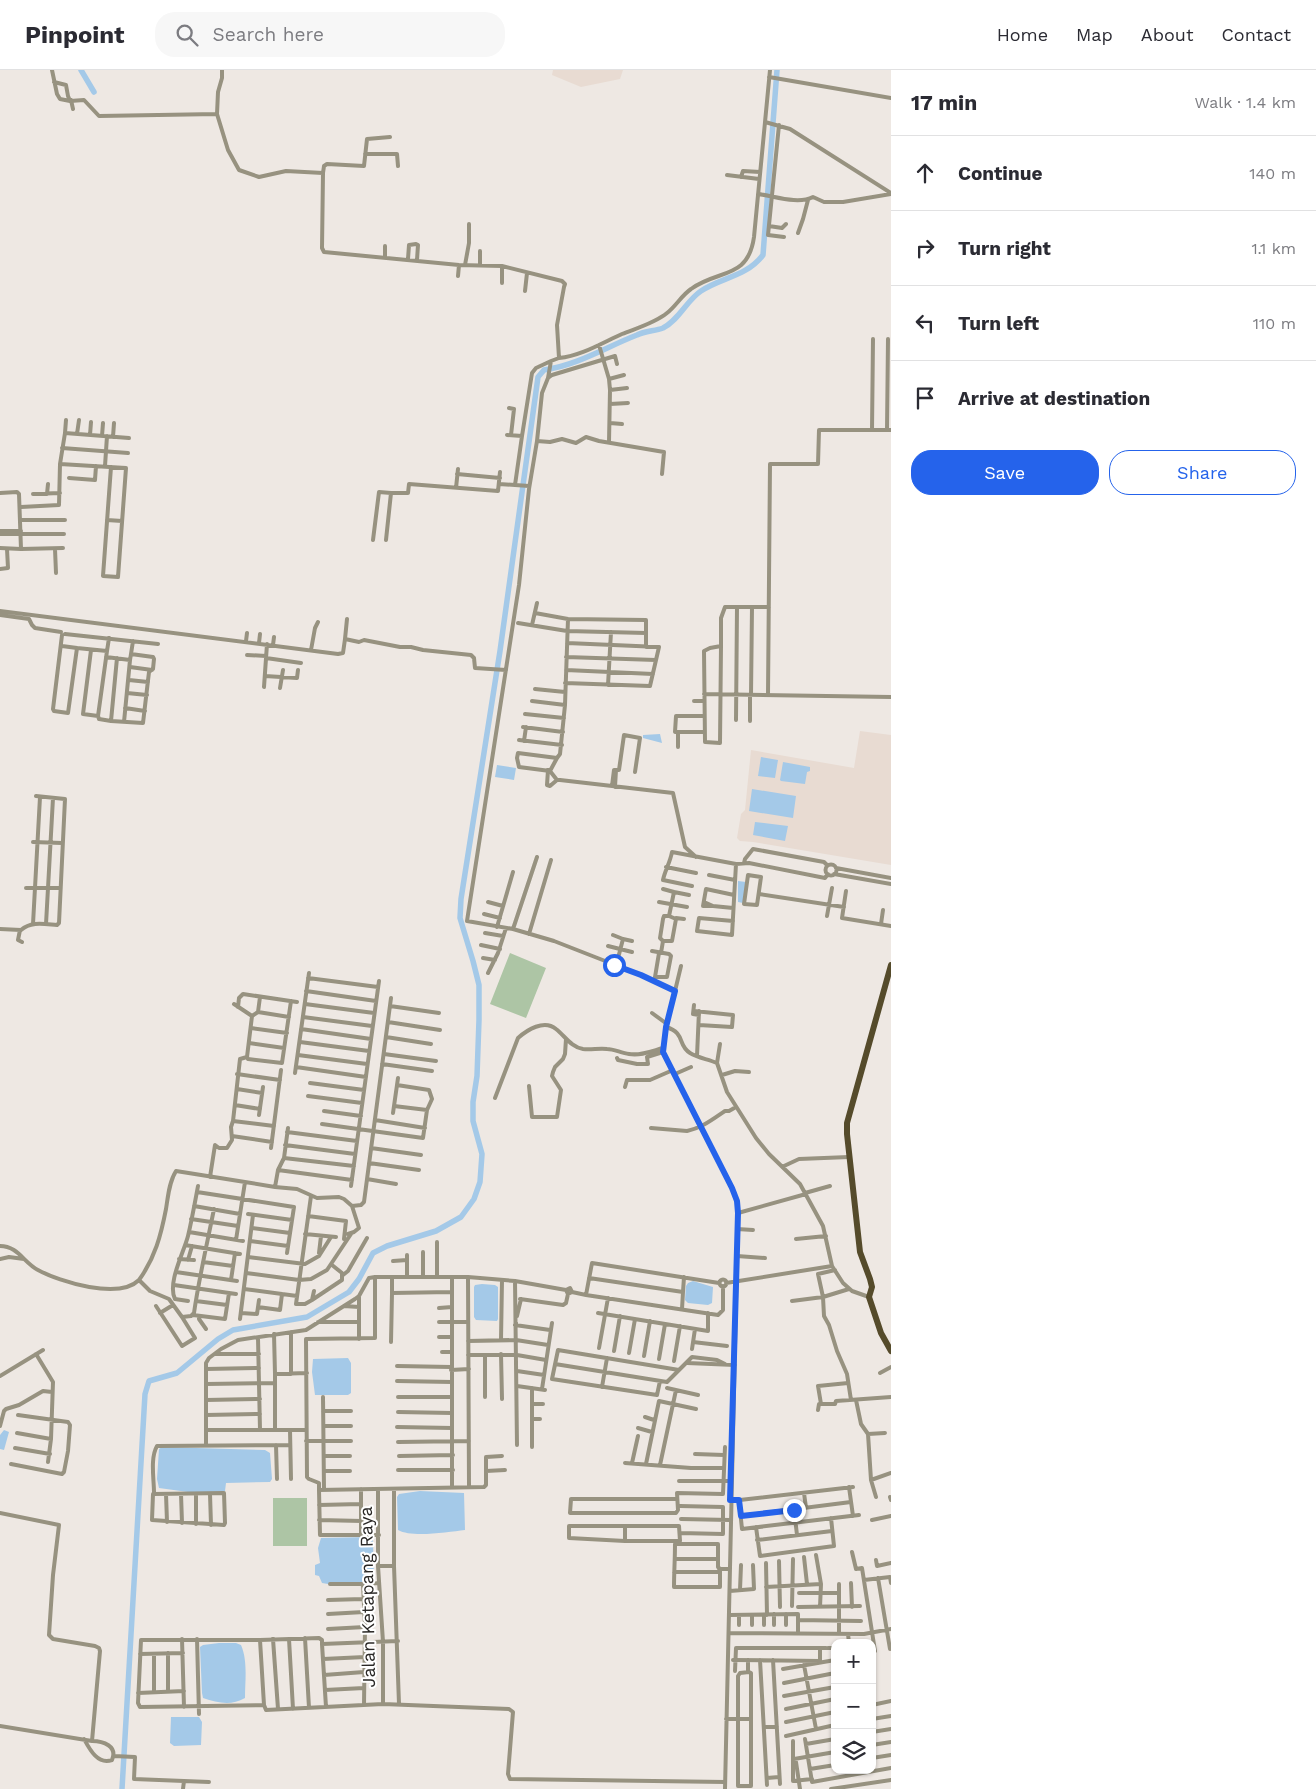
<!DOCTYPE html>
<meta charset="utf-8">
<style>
:root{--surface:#fff;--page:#f7f7f7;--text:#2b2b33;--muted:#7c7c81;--line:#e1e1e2;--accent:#2563eb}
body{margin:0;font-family:"Work Sans",sans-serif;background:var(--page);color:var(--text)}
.controls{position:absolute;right:15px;bottom:15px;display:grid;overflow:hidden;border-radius:10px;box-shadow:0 1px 4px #0004}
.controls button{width:45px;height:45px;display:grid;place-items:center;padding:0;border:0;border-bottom:1px solid var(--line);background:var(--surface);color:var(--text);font:25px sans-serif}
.stop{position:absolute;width:15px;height:15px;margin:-11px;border:4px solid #2563eb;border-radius:50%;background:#fff}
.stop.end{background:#2563eb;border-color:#fff;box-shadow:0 1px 5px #0008}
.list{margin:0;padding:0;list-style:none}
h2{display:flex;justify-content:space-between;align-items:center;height:65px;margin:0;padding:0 20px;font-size:21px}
h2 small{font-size:16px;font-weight:400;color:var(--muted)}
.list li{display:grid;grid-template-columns:32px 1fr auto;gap:15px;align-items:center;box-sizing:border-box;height:75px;padding:0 20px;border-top:1px solid var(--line)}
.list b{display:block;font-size:19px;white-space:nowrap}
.list em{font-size:16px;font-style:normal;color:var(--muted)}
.actions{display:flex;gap:10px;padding:15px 20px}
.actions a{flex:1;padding:11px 0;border:1px solid var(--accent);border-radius:20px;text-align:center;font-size:18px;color:var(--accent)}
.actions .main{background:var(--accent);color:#fff}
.icon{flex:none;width:28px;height:28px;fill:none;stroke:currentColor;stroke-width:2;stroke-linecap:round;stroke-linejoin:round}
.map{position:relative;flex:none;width:891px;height:1719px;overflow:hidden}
header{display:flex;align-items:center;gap:30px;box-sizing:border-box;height:70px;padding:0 25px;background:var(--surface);border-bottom:1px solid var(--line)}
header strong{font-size:24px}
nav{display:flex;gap:28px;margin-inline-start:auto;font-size:18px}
.search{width:350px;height:45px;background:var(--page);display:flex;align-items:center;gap:12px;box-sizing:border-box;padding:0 18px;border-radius:20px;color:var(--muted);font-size:19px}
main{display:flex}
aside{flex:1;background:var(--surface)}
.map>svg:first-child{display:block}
.built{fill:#e8dbd2}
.green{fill:#adc5a5}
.water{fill:#a4c9e8}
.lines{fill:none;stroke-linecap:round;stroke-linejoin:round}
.river{stroke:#a4c9e8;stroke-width:5.5}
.street{stroke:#979280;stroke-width:4}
.primary{stroke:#554b2b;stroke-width:6}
.route{stroke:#2563eb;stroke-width:6}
.labels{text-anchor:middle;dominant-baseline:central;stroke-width:4;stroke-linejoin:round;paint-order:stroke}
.street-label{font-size:18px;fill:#2a2826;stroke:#fff}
</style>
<header>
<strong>Pinpoint</strong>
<div class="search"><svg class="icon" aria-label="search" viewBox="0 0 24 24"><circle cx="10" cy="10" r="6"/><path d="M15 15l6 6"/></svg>Search here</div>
<nav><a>Home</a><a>Map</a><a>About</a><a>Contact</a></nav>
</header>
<main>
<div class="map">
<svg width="891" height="1719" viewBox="0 0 891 1719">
<rect width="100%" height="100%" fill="#eee8e3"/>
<path class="built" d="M553,0H623L620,9L581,17L552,5Z
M860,661L891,665V795L753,772L740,771L737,768L741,744L745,740L751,680L854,698Z"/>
<path class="green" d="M510,883L546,898L526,948L490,934Z
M273,1428H307V1476H273Z"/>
<path class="water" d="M660,664L662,673L643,668V665Z
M761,687L778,690L775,708L758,706Z
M783,692L810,697V701L807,702L805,714L781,711L780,710Z
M497,695L516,698L514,710L495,707Z
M752,719L796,726L793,748L749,741Z
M755,752L788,756L785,771L753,765Z
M738,811L746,812L743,833L738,832Z
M693,1211L713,1217L712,1233L708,1235L688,1233L685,1230L686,1216L688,1213Z
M482,1214L495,1215L498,1217V1249L497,1251L476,1250L474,1247V1217L475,1215Z
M348,1288L351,1293V1323L348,1325H315L312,1302L313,1289Z
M4,1360L9,1362L4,1380L0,1379V1365Z
M162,1377L265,1380L270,1383L272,1409L270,1412L226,1413L225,1421L223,1422H188L159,1418L157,1409L159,1379Z
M420,1421L464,1423L465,1460C448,1462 412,1468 398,1460L397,1427L399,1424Z
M371,1467L373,1471L374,1510L371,1512L328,1514L322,1513L319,1506L315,1505V1495L320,1493L318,1478L321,1468Z
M219,1573H236L241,1575C248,1591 245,1611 245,1628C231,1636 218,1633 203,1628L202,1623L200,1577L203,1575Z
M171,1647H199L202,1652L201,1675L174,1676L170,1673Z"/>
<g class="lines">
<path class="river" d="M81,0L94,22
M122,1719L145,1324L149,1311L177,1303L218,1269L233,1260L307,1247L349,1222L359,1209L373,1183L387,1176L436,1161L461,1147L474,1129L480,1112L482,1084L473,1051V1032L477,1006L479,950V915L473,891L460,848L461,829L500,581L538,307L544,300C578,295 606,277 637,265C645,261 655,261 663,258C679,250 687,230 701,221C722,207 746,207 763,185L777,0"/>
<path class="street" d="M52,0L57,24L60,29L70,31L84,30L99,46L217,44
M222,0V8L218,22L217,44L228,80L239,100L259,107L286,101L323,103L322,178L324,182L459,195L502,196L562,211L565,214L564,217L557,255L559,288C581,286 602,273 622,264C637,258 655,253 667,243C676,236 682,225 691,219C718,199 748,210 754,167L770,0
M769,7L891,28
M54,12L66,15L68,26L70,31
M71,30L73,39
M765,52L790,59L891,123
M779,55L768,165L784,167
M365,84H397L398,96
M323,103L324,96L327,94L364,96L367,69L390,67
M727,105L759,109
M741,107L743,101L760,102
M758,124C774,126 798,135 813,127L824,132H843L891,124
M769,156L782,158L786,154
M798,163L803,149L808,130
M385,186V176
M408,189L409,175L416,174L418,175L417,190
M465,195L469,173V154
M480,195V181
M458,206L459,195
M502,213V196
M525,221L527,203
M599,275L609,309L610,320L609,372
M559,288L551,291L548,308L542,323L537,371L529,419L519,515L467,851L513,859L554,871L641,905L675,921L666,957C686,963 677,975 690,983C698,988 708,989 717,993L727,1022L756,1068L769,1084L800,1114L823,1156L832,1196L843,1213L852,1221L869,1227
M548,308L552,305L615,286L617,294
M609,309L624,305
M610,320L627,318
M610,334L628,333
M509,338L514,339L511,365
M610,353L622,354
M872,360L873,269
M887,360L888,269
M65,363L66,350
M77,364L79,350
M90,365L91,352
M507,365L522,366L532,303L536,298L551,291
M102,366L103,353
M113,367L114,353
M537,371L550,372L562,369L576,373L586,367L599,371L664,382L662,404
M62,378L128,383
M60,394L126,398L118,507L103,506L111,397
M105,396L107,366
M457,404L500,408
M69,408L95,410L96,396
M499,414L515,415L522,366
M515,415L529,416
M456,418L458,399
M0,423L17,422L19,424L21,479L0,478
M391,423H408L409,414L498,421L500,402
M33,424L60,423
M47,424L48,414
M21,437L59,435L60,394L65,363L129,368
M20,450H65
M107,450L122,451
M0,461H21
M0,464H64
M373,470L379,422L391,423L386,470
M21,479L63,478
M55,479L56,503
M0,499L8,498L7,479
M0,541L338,584L343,583L345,569L359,572L364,570L400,577H411L423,580L471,585L474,588L475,598L506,600
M535,543L568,549L646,550V577
M0,545L29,549L32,555L35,558L61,562
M568,549L565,635L560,684L557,688L518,683L517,688L519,697L550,701L557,710H560L673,723L685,777L696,787
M518,553L567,561L646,563
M532,555L537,533
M65,564L158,574
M345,569L347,549
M246,571L247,563
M259,573L260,564
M273,575L274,567
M62,576L77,578L68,643L54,641L53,639L62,565
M721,576L720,673L705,672L704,581L710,578Z
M721,576V548L725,537H769
M77,578L107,581L109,568
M91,580L83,644L98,646
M311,580L315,558L318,552
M107,581L98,646L99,649L111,651L117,588
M247,585L266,586
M106,587L130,590L131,584
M566,587L656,590
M266,588L301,593
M130,597L152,600
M566,600L653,604
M265,606L297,608L298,600
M129,610L148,612
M565,613L650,616L659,577L567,573
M608,615L611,562
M264,617L267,574
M280,618L283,600
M535,619L565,622
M127,623L147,625
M704,624L891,627
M750,625V651
M751,625L752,537
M768,625L770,394H818L819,360H891
M532,631L565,635
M694,631H704
M125,638L145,641
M525,644L564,648
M704,646H676L675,662H704
M736,650L737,537
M111,651L143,653L149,602L153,599L154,589L153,587L131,584L133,571
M124,652L130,590
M523,657L563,662
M678,662V677
M519,670L562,675
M524,671L526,657
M548,700L547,715L550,716L557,710
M550,701L557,688
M612,716L614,700H619L624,665L640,668L635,702
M615,717L616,700
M33,772L62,773
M744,793L745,789L753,779L824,792L827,795
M825.5 800a5.5 5.5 0 1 1 11 0a5.5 5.5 0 1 1-11 0Z
M666,797L696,803
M836,798L891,808
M834,804L891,814
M709,805L735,810
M748,805L761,807L757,835L744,834Z
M692,816L663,810C665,800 670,793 672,782L736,794L749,793L825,808L828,804
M26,818H60
M846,821L842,848L891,856
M674,822L689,825
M759,824L844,837
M488,832L503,836
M659,832L687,837
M704,832L713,836L733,838
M713,836H703L706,819L734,825
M484,844L500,848
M827,846L832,818
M676,848L684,849
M733,851L699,848L697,861L732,865L736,794
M33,854L40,727
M46,854L53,728
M881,854L883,840
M497,857L513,802
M0,859L21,860C31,851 44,854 57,855L59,853L65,729L36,726
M513,859L537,787
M20,860L18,870L22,872
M485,863L503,866
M529,864L551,790
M613,865L623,869L616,896
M623,869L632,871
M663,871H672L676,849L669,846
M481,875L500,879
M608,876L632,882
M652,881L669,884L671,886L667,907H655
M661,883L663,871L660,868L663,849L664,846H669L674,822L663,819
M483,888L495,890
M488,903L498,883L506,858
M655,907L659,883
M308,908L378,917
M306,921L376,931
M675,921L681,896
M234,934L252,946
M305,934L374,943
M694,935L693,944L699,945
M390,936L439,943
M238,937L239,928L243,924L297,932
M694,941L733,945L732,957L699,955
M258,942L289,947
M652,943L667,954
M303,947L372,956
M388,952L440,960
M666,957L663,982L732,1118L737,1131L738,1143L725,1719
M251,958L287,963
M301,959L371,969
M386,967L431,974
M300,972L369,981
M249,973L284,978
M384,984L436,991
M298,985L367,994
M697,986L699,941
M247,987L252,946L258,942L260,927
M617,988L618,990L637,994H648L647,987L663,982
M717,993L720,974
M382,994L432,1001
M296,997L366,1007
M295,1003L309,903
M237,1004L280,1010
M675,1004L691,997
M722,1005L735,1001L749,1002
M310,1013L364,1020
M529,1016L532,1047H557L561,1020L552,1006L553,1002L555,997L563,989L565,984L566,969
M625,1017L627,1010H650L673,1000
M237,1019L262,1023
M308,1026L362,1033
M495,1028L518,968C527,960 544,949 556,959C565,966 571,977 583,979C591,980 599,978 607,979C614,979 621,983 629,984C641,986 652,981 663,978
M235,1035L260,1039
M394,1036L427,1040
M324,1041L361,1046
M393,1043L398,1008
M259,1045L263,1017
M375,1050L425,1058
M233,1051L274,1056
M322,1054L423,1068L427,1040L432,1029L429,1020L397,1015
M651,1058L687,1061C702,1058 713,1049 725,1041H729L736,1037
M287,1062L357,1071
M232,1066L272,1072
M285,1075L355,1084
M271,1078L281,1000
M371,1078L421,1085
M284,1088L354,1096
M369,1093L419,1100
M784,1096L799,1089L849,1087
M278,1100L352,1110
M210,1107L215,1075L219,1078H227L232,1070L231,1057L233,1051L240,989L247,987L248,989L282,993L291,931
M367,1109L396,1114
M351,1116L379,911
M275,1117L297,1119L317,1128L339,1127L344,1129L352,1136L361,1135L364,1132L391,928
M197,1122L294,1137L287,1183
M805,1123L830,1116
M311,1126L296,1234H305L312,1230L314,1221
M194,1136L240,1144
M738,1143L806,1124
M248,1144L292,1150
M308,1146L346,1151L344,1169
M191,1149L238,1156
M252,1158L290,1163
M737,1159L753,1160
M189,1162L243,1171
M305,1164L336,1167
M348,1164L354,1162L359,1158L352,1136
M796,1169L826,1166
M236,1170L245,1112L275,1117L278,1100L284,1088L288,1058
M250,1171L288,1176
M185,1175L240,1184
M0,1176C18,1176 24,1193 38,1200C60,1212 119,1230 139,1210L150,1221L169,1229L182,1247L191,1246L194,1243C199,1208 207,1174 214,1139
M423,1182V1206
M319,1183L321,1166
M407,1185V1207
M737,1186L765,1188
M248,1187L305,1194L319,1186L331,1167
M0,1189L9,1187L24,1189
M179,1189L194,1190
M188,1190L192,1176
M393,1191L407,1190
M203,1192L233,1196
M835,1200L818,1204L823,1227L824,1246L829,1255L837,1281L847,1304L851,1330
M176,1202L237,1211
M246,1203L299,1210L311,1209L327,1200L351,1164
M343,1205L348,1201L367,1168
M437,1206V1172
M392,1207V1223
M452,1207V1417
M468,1207L469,1417
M589,1208L683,1222L682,1239
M719.5 1213a3.5 3.5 0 1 1 7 0a3.5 3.5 0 1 1-7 0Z
M139,1210C155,1188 161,1165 166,1139C168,1127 169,1112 176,1101L245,1112
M231,1210L235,1183
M515,1211L517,1375
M726,1213L832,1196
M174,1215L236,1224
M244,1219L297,1226
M572,1222L570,1218L566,1220L568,1224L572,1222L586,1225L718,1245L723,1240V1216
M683,1222L684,1207
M586,1225L592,1193L719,1213
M520,1229L563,1235L566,1233L568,1224
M312,1230L342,1210V1203L332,1195
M188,1231L175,1229C167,1213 184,1182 188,1166C192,1149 195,1132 198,1116
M196,1231L227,1235
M792,1231L823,1227L849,1219
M156,1236L182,1276L195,1268L182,1247
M344,1236L359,1237
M258,1237L280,1240L282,1224
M439,1238L452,1237
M160,1243L173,1235
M241,1243L257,1244L259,1230
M598,1243L708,1261V1243
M193,1245L225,1249L229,1223
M199,1246V1249L206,1259
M517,1246L521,1229
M240,1249L253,1145
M318,1252H358
M439,1252H468
M516,1253L515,1255L550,1260
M291,1262V1304
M274,1264L275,1304
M439,1267H452
M258,1268L260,1360
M359,1269V1226
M501,1270L502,1210
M468,1271L516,1270L548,1275
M391,1272L392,1223L451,1222
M693,1272L727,1276
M599,1278L608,1228
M692,1279L695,1259
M614,1281L620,1246
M442,1282H452
M629,1283L635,1249
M36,1284L53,1312L51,1369L48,1392
M216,1284H259
M501,1284L502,1329
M468,1285H517L546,1290
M644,1286L650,1251
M659,1289L665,1254
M674,1291L680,1256
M687,1293L735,1295
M555,1294L667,1312L692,1287L717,1290L725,1294
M397,1296L451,1297
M206,1299L259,1298
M451,1300L469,1299
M517,1301L544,1305
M880,1303L891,1297
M0,1306L43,1280
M397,1311L452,1312
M660,1311L657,1325L552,1309L558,1280L679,1300
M206,1314L275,1313
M517,1316L545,1320
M602,1317L607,1288
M532,1318V1377
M667,1318L698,1325
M542,1319L552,1253
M323,1327L324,1420
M398,1327H452
M485,1327V1285
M206,1330L260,1329
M856,1330L861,1354L868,1364L871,1410L876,1427
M532,1334H543
M821,1334L818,1316L848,1313
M818,1340L819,1334H835L836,1331L891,1327
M323,1341H351
M398,1342L452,1343
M206,1345L260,1344
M645,1347L654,1350
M532,1349H540
M0,1356L4,1341L6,1339L19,1335L43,1321L52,1322
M324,1356H351
M397,1357L452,1358
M638,1358L652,1362
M206,1360H275
M290,1360L291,1409
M306,1360H275V1304L307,1303
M17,1363L51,1369
M868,1364L885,1363
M306,1371H351
M398,1372L469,1371
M206,1375V1293L209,1288L221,1279L238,1270L306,1260L355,1229L359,1226L369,1208L375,1207
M276,1375L277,1409
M15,1378L50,1384
M695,1384L724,1385
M324,1386H350
M399,1386L453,1385
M502,1386L486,1387V1415L484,1417L319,1420V1413L309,1409L307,1407L306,1269L375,1268V1207H468L515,1211L566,1220
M625,1393L691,1398H724
M632,1393L638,1366
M11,1394L62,1404L64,1402L68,1381L70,1355L68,1352L18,1345
M646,1394L659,1331L696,1339
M660,1395L676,1320
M398,1400H453
M324,1401H350
M486,1401L505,1400
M871,1410L891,1403
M679,1411H731
M849,1417L853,1446
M361,1419V1465
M378,1419V1496L383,1572V1634
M394,1419V1496L399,1634
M319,1420L320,1465H379
M154,1423C154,1409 150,1388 157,1376L290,1375
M224,1423L225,1453L224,1455L152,1450L153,1424Z
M804,1423L806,1438
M166,1424L167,1452
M181,1424L182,1453
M196,1424V1454
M210,1424L211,1455
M890,1427L891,1430
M677,1429H571L570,1443H676L678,1440L677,1423L723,1424L725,1377
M739,1430L742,1459L859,1445
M731,1431L853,1417
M319,1435L361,1434
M794,1439L797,1465
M0,1443L59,1455L53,1505L49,1565L53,1569L95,1576L99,1578L100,1581L92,1671L0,1656
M741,1446L851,1432
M681,1449L730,1450
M319,1450L362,1451
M872,1450L891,1446
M569,1456H679L680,1471H625L569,1468Z
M625,1456V1471
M756,1457L760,1486L834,1476L831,1448
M680,1463L723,1464V1437L680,1436
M757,1470L832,1461
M852,1482L856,1499L862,1498L875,1581
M816,1485L821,1514L820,1537
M804,1487L807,1514
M675,1489H718
M876,1490L877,1496L891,1493
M779,1491L780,1537
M766,1493L767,1545
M378,1496H394
M674,1502H718L720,1499V1517H674C674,1503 675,1489 675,1474H718V1497L720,1499H730
M878,1508L890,1579
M864,1510L890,1507L891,1513
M851,1513L852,1537
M330,1514H363
M839,1514V1564
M766,1517L821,1514
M740,1520L741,1495
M730,1521L754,1519L753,1495
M799,1523H839
M328,1530L363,1529
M792,1536L793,1489
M798,1537L860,1536
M328,1544L364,1542
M774,1544V1555
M786,1544V1555
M730,1545L798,1544V1564
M752,1545V1555
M764,1545V1555
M798,1550L861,1551
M739,1555V1545
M328,1559L365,1557
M729,1563L864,1564L891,1559
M848,1564L849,1573
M305,1568L309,1638
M182,1569L184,1637
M197,1569L199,1644
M273,1569L278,1639
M289,1569L293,1639
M260,1570L264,1635L266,1640L383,1634L509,1639L513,1642L508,1704L510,1709L725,1712
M322,1574L398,1571
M828,1578H835
M168,1583V1622
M140,1584L183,1583
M323,1589L365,1587
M733,1590L820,1591V1578
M760,1590L767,1715
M773,1590L780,1714
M804,1595L816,1659
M783,1599L835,1590
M735,1601L736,1578H826
M748,1601V1590
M749,1602L751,1603V1716H738V1606L740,1603Z
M324,1605L364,1602
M784,1613L835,1603
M325,1620L364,1618
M154,1622V1584
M138,1623L184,1621
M784,1626L835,1617
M264,1635L140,1637L138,1633L141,1570H260L319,1568L322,1570V1574L326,1637
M364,1635L365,1557L363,1514L379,1513
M872,1635L891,1631
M786,1639L835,1629
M726,1649H751
M872,1649L891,1646
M786,1652L835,1642
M764,1657H777
M872,1662L891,1659
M786,1666L835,1655
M84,1669C90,1680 98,1695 112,1690C118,1676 103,1671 92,1671
M805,1669L812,1712L891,1698
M793,1671V1711L812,1709
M806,1674L835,1669
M872,1675L891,1672
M114,1686L135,1687L134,1709L184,1711L183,1719
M872,1688L891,1685
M810,1699L835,1695
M767,1708L779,1707
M184,1711L209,1712
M800,1719L796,1692L794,1689L835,1682
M831,1719L891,1710"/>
<path class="primary" d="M891,895L847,1053V1064L860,1182L870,1209L872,1217L869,1227L881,1263L891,1281"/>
</g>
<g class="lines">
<path class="route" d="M614,895L641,905L675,921L666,957L663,982L732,1118L737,1131L738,1143L730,1430H739L741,1446L794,1440"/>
</g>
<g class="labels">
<g class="street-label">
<text transform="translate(367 1527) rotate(-91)">Jalan Ketapang Raya</text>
</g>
</g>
</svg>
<div class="controls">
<button>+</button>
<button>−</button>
<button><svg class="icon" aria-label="layers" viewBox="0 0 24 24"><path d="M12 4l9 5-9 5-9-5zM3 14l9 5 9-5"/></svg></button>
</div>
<div class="stop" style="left:614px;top:895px"></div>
<div class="stop end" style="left:794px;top:1440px"></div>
</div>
<aside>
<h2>17 min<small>Walk · 1.4 km</small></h2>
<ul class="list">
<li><svg class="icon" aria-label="ahead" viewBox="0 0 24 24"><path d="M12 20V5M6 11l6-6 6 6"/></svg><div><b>Continue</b></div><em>140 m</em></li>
<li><svg class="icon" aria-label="right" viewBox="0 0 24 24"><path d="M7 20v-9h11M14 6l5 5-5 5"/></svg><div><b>Turn right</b></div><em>1.1 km</em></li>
<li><svg class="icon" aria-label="left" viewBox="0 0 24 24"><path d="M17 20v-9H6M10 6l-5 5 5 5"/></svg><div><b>Turn left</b></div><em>110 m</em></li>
<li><svg class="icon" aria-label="arrive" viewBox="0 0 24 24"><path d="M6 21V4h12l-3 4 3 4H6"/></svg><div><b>Arrive at destination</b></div></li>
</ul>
<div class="actions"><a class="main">Save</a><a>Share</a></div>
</aside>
</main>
